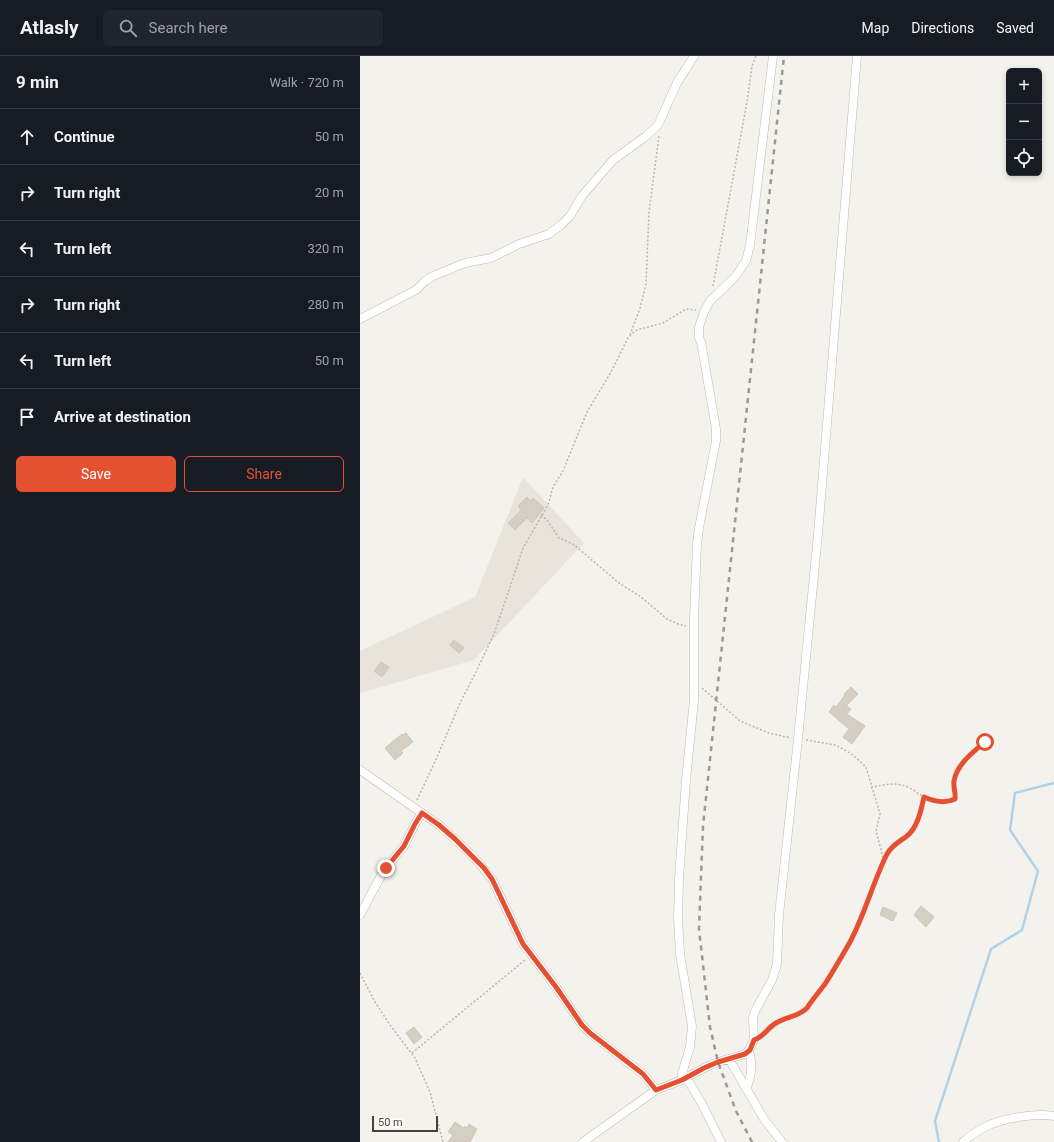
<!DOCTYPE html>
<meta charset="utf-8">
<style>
:root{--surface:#171b24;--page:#20242c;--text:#f1f3f6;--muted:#9ea1a6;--line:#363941;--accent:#e55032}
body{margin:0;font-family:Roboto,sans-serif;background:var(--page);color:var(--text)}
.controls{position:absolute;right:12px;top:12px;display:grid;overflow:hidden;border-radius:6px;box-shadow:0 2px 6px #0003}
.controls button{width:36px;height:36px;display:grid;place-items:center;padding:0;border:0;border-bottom:1px solid var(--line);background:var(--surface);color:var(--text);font:20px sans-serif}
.scale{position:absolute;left:12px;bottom:10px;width:66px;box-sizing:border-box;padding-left:4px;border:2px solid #48433a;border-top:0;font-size:11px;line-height:14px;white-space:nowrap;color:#48433a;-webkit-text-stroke:3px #fff;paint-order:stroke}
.stop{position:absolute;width:12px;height:12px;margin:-9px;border:3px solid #e55032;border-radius:50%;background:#fff}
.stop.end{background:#e55032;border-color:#fff;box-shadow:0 1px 4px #0008}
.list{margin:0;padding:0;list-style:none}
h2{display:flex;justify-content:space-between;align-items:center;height:52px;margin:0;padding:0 16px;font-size:17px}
h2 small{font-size:13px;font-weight:400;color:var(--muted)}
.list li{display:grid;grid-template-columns:26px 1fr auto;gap:12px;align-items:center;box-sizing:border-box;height:56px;padding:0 16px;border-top:1px solid var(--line)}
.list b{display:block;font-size:15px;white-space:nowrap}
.list em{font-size:13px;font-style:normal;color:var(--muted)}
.actions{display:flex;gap:8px;padding:12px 16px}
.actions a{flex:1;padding:9px 0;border:1px solid var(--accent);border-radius:6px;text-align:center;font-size:14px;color:var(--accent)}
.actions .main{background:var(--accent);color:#fff}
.icon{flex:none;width:22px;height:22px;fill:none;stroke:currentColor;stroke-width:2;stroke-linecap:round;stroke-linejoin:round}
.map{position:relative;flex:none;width:694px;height:1086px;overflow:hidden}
header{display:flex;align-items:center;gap:24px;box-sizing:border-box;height:56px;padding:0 20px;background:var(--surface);border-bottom:1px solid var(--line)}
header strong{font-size:19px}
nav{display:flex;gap:22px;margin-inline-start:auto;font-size:14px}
.search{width:280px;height:36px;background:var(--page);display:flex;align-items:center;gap:10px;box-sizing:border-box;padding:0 14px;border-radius:6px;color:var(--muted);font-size:15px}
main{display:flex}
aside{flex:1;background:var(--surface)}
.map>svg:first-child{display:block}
.residential{fill:#e8e4db}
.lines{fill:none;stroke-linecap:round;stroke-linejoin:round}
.stream{stroke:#afd1ea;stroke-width:2.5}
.building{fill:#d5cec2;stroke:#cfc6b6}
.street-casing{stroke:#bfbaaf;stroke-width:9}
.path{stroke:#c0b6a2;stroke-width:1.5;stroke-dasharray:2 2;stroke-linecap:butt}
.street{stroke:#fff;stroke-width:8}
.rail{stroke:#999;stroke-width:2.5;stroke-dasharray:5 5;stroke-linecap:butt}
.route{stroke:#e55032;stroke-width:5}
</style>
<header>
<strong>Atlasly</strong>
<div class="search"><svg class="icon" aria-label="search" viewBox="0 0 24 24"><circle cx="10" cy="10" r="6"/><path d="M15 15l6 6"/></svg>Search here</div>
<nav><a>Map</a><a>Directions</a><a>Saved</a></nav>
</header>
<main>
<aside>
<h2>9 min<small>Walk · 720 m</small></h2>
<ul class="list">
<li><svg class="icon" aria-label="ahead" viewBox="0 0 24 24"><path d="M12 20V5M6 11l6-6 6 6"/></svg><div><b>Continue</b></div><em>50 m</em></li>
<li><svg class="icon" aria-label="right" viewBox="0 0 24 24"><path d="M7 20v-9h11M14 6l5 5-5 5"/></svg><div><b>Turn right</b></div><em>20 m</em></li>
<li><svg class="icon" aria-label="left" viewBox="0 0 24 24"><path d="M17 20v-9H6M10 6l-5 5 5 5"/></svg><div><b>Turn left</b></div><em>320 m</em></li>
<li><svg class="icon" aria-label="right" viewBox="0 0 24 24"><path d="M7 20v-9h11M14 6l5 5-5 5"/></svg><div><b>Turn right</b></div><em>280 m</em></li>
<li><svg class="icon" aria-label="left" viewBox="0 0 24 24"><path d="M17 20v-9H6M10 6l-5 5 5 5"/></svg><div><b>Turn left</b></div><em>50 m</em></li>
<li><svg class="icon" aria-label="arrive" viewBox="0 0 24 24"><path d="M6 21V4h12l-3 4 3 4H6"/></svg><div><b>Arrive at destination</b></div></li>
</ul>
<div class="actions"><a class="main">Save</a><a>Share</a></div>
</aside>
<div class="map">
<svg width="694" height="1086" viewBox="0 0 694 1086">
<rect width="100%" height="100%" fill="#f4f2ec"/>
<path class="residential" d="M163,421L224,487L114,604L0,637V595L115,541Z"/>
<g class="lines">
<path class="stream" d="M579,1086L575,1065L631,893L662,874L678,815L650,774L655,737L694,727"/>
</g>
<path class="building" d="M167,441L170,445L173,442L184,452L172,467L167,462L155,474L148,467L161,454L158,450Z
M94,584L104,592L99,597L90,589Z
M21,606L29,611L22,621L14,615Z
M491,631L498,638L486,650L491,653L487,658L505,670L492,688L483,681L489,673L469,656L474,649L476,651L485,639L484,638Z
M46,677L53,686L41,695L43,697L35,704L25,692L42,678L43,679Z
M561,850L574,861L566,871L554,859Z
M523,851L537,857L533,865L520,859Z
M54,971L62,981L54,988L46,977Z
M95,1066L104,1072L105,1070L107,1072L109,1068L117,1073L110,1086H88L93,1079L88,1076Z"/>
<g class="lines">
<defs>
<path id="street" d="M0,263L56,234L65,225L73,220L105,207L131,202L159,188L189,178L201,169L210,160L222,140L253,104L285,81L298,69L317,27L334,0
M0,714L79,769L113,800L132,823L163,888L196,931L222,969L230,977L283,1018L296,1034
M0,859L22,818L44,790L55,768L62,757
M369,1003L404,1063L422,1086
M326,1021L342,1048L361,1086
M322,1024V1018L330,991L332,970L320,898L318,862L319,823L326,724L334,644V561L337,488L339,472L356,385V373L341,286L339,282V271L344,256L350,245L375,221L386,205L390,189L413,0
M386,1033C392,1020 393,1008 389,994
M223,1086L296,1034L322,1024L344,1012L358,1006L385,998L389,994L394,984L393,962L395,955L412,924L417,908L419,859L438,683L458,478L497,0
M603,1086C610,1080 618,1074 627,1070C645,1062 674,1057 694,1060"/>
</defs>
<use href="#street" class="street-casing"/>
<path class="path" d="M353,230L387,46L392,10L396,0
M270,279L280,252L286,228L289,156L299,80
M181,459L187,464L199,482L213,488L259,527L281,541L307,563L318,568L326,570
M342,632L380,665L409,677L431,682
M511,732C523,728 537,726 548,731C552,733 556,736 559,738C569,745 584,749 595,743C596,737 593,731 594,725C597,708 613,696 625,686
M57,744L78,699L100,647L116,616L134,578L150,531L163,492L188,449L193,431L203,415L227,356L251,316L268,282L275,275L280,273L303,267L326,253L336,254
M524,805L531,791L548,779L555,771L559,762L564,741
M0,917L15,946L30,969L55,1002L70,1036L83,1086
M403,980L408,972L416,967L441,958L447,953L464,929L490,885L524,805L516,775L520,758L506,711L493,699L481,692L475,689L446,684
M52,997L165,904"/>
<use href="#street" class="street"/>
<path class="rail" d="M392,1086L376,1055L358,1006L350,971L339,873L343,770L424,0"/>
</g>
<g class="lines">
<path class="route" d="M26,812L44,790L55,768L62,757L79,769L95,783L124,812L132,823L163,888L196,931L222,969L230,977L283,1018L296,1034L322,1024L344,1012L358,1006L385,998L390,994L394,984C404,981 407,972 416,967C426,961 438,961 447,952C452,944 459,936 465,928C474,914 482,900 490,886C505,858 513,826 527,798C532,789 539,786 547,780C558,771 561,754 564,741C573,745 585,748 595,743C596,737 593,731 594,725C597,708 613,696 625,686"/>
</g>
</svg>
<div class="controls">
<button>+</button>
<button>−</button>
<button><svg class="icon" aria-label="locate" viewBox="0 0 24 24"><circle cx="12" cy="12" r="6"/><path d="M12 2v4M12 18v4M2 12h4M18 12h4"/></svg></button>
</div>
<div class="scale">50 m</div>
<div class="stop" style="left:625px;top:686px"></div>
<div class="stop end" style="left:26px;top:812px"></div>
</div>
</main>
